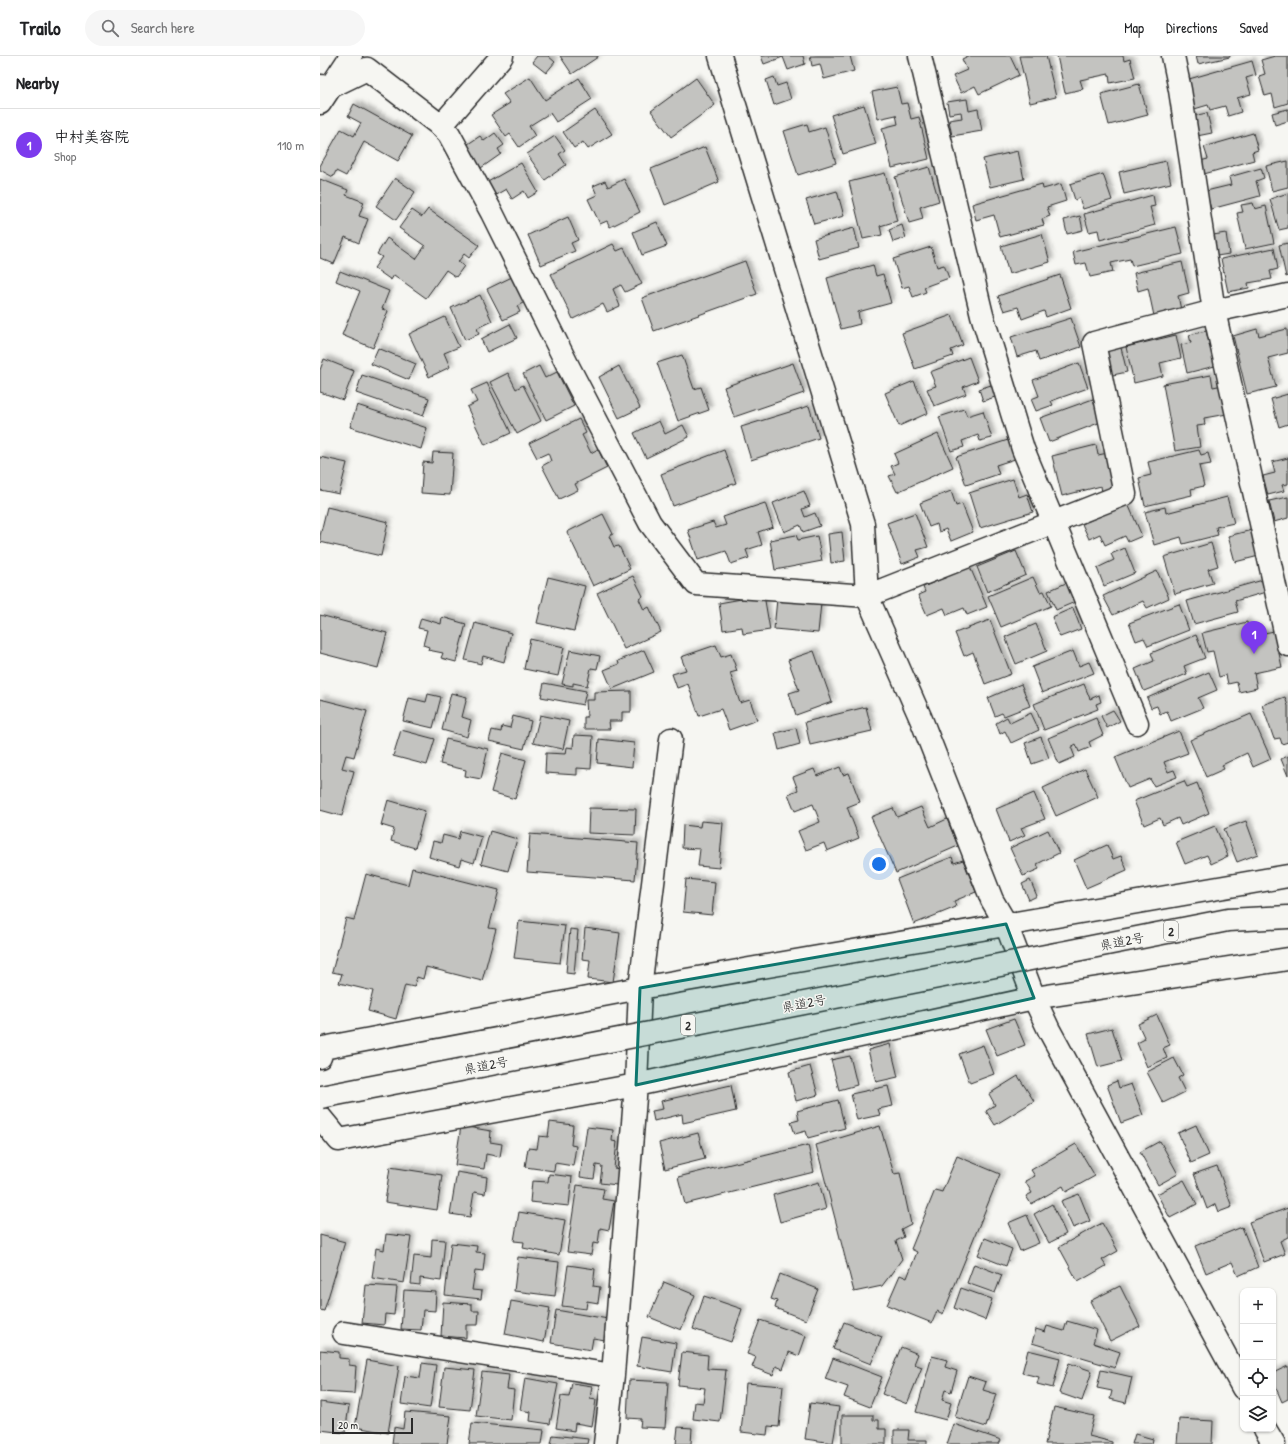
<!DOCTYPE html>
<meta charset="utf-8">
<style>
:root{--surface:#fff;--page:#f6f6f6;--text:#202124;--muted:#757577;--line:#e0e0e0;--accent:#7c3aed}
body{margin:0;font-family:"Patrick Hand","Klee One",sans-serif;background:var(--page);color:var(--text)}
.controls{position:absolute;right:12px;bottom:12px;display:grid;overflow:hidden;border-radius:8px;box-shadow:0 1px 3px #0004}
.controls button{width:36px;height:36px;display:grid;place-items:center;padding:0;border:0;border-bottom:1px solid var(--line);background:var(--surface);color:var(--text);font:20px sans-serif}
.scale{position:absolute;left:12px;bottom:10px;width:81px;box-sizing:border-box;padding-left:4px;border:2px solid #2b2b2b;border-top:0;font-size:11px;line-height:14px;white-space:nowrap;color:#2b2b2b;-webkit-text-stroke:3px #f6f6f2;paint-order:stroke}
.you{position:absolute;left:559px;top:808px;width:14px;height:14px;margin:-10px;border:3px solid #fff;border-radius:50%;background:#1a73e8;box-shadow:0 0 0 6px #1a73e833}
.badge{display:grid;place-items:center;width:26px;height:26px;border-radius:50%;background:var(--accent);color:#fff;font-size:13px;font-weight:700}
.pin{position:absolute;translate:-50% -33px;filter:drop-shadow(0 1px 2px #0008)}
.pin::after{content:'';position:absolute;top:21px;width:14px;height:12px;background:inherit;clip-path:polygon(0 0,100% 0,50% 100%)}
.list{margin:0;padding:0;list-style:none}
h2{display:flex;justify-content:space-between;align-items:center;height:52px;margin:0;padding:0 16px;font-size:17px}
h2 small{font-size:13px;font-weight:400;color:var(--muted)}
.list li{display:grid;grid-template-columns:26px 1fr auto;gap:12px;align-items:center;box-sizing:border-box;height:72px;padding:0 16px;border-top:1px solid var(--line)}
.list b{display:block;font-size:15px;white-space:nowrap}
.list p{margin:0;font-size:13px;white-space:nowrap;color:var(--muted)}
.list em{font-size:13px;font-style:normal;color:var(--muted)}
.icon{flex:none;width:22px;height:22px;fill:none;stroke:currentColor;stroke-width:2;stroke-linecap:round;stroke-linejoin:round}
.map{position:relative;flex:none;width:968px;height:1388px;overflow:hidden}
header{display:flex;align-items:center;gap:24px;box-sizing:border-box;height:56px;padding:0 20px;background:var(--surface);border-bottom:1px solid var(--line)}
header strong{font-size:19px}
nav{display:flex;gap:22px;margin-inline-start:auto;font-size:14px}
.search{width:280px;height:36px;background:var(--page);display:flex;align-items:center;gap:10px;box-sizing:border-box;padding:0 14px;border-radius:22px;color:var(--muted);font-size:15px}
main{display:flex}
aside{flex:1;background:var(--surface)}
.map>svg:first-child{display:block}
.building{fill:#c3c3c0;stroke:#2b2b2b;filter:url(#shadow)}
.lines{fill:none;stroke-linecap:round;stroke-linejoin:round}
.minor-casing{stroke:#2b2b2b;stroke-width:25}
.major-casing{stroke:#2b2b2b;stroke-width:25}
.minor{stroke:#f6f6f2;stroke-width:22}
.major{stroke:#f6f6f2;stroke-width:22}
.major-bridge-casing{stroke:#2b2b2b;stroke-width:25;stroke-linecap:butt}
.major-bridge{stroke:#f6f6f2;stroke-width:22}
.marked{fill:#0f766e;fill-opacity:0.2;stroke:#0f766e;stroke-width:3;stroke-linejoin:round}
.labels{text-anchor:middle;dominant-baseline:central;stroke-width:3;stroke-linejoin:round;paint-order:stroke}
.shield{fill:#f6f6f2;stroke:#686867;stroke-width:1}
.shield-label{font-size:12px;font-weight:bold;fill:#2b2b2b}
.street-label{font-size:13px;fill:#2b2b2b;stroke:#f6f6f2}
</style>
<header>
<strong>Trailo</strong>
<div class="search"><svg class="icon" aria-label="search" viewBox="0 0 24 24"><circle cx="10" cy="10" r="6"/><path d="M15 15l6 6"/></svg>Search here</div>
<nav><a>Map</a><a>Directions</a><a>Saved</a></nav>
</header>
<main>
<aside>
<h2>Nearby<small></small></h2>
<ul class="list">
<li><span class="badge">1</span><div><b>中村美容院</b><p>Shop</p></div><em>110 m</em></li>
</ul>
</aside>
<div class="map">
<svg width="968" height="1388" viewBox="0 0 968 1388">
<defs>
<filter id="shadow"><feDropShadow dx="3.5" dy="-3.5" stdDeviation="2" flood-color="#0004"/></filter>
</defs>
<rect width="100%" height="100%" fill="#f6f6f2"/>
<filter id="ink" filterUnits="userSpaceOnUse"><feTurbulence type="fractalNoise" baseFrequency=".025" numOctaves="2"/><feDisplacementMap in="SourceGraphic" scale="8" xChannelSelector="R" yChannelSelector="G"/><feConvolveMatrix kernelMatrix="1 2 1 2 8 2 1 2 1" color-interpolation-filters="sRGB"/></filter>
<g filter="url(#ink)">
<path class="building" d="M217,0H228L235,6L226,17L212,6Z
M240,0H278V1L252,18Z
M441,0H483L485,8L468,14L463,1L444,8Z
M490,0H530L534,15L504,23L500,8L492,10Z
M648,0H690L699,19L659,38L655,30L641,37L633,20L647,14L642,3Z
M699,0H726L736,41L710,47Z
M737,0H803L804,5L810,3L815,22L790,27L789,18L760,24L763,33L745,37Z
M876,0H910V1L878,8Z
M955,0H968V47L955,51L952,38L945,40L939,20L945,18L941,4Z
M932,5L936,19L926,22L931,38L917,42L921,56L908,60L905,50L890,54L888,49L871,54L862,25Z
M210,21L225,44L259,22L272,43L236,66L230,57L209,70L215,80L199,91L190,78L186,81L171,59L190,47L183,38Z
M454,21L457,30L466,27L471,43L454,49L446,24Z
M376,22L395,49L351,81L331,55Z
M819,28L828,59L789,69L781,38Z
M577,31L581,48L587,47L591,63L599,61L609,103L572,112L562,72L578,68L576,59L558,63L552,36Z
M647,43L649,55L658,53L662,75L632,80L629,64L642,62L641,56L629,58L627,46Z
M34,48L92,80L78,105L44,86L26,120L16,115L13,121L0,114V110L21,73L34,80L41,67L28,60Z
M544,49L556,88L523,98L511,59Z
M968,53V65L955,69L952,57Z
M275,54L292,78L268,93L263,86L254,92L243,76Z
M887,57L892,77L872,81L868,61Z
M487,68L489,76L505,71L516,107L478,119L464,75Z
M175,77L184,89L178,93L181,98L161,112L145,90L160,80L164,85Z
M933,77L938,94L932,96L934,104L884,118L880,105L888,103L884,91Z
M235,80L245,94L239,98L246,109L225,124L207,98Z
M385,91L399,126L345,149L331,113Z
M698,95L704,123L670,131L663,103Z
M846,105L851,127L804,138L799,116Z
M968,105V131L952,135L946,110Z
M201,107L218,136L208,142L204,135L192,143L186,133L174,140L166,127Z
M609,111L619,145L600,151L603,163L589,167L575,121Z
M941,112L944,122L936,125L940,140L891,153L886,135L911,129L909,121Z
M565,117L577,165L560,170L562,179L543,183L529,126Z
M783,118L792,144L763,153L759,142L755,144L750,128Z
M75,122L95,136L76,164L56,150Z
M0,123L28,134L26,139L44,146L39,160L48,163L39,187L25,181L14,208L0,202Z
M304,123L320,156L290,171L287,165L280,168L268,143L277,139L273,130L285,125L288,131Z
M722,128L723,133L741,128L746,145L727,151L730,160L722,163L724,169L680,181L674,159L656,164L652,148Z
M517,135L524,160L494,168L486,144Z
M968,137V172L959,174L950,143Z
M833,139L835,150L830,151L835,169L780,184L778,174L769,176L764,158Z
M933,147L935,153L946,150L954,187L925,193L917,157L923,156L921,149Z
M108,153L159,189L149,202L144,198L138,206L144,210L136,221L126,214L106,242L74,219L71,224L54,212L62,201L57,198L67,182L96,203L105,190L79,172L92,154L102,161Z
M760,160L763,174L747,178L744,164Z
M248,161L258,184L251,187L255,195L221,209L208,179Z
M337,166L347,190L322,199L313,176Z
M582,169L586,182L573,186L569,174Z
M856,171L863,198L812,210L810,203L791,207L793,216L770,221L766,207L756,209L753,196Z
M534,172L539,192L499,203L494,183Z
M906,177L909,198L897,200L893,179Z
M722,178L730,206L689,218L681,190Z
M968,187V220L966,221L959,189Z
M293,188L297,195L304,192L322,228L305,236L301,229L293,233L300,250L287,256L283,248L253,263L231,218Z
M611,191L617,211L624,209L629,222L604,231L606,236L593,241L589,230L582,232L573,203Z
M954,192L958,213L950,215L952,223L928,227L929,232L908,236L901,203Z
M425,205L437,238L334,275L322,242Z
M862,206L869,237L858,240L861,254L834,260L828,232L818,235L814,217Z
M553,209L556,220L563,218L571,247L538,256L540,268L521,273L507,222Z
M20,215L69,235L62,253L68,255L53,292L22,279L40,235L16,225Z
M740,219L751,252L726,261L724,255L702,263L698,251L684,255L678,240Z
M194,220L207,245L197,250L200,256L183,264L167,233Z
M160,239L172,265L157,272L159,278L145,284L131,252Z
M632,259L643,289L631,294L633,300L595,313L582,277Z
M125,261L139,291L124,297L130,311L109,321L89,278Z
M751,262L761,291L719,305L716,295L697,301L691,281Z
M190,268L197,282L167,296L161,283Z
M937,273L939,280L967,273L968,297L948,302L956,331L927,338L913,280Z
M886,275L895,310L867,317L861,289L871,287L869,279Z
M856,279L861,302L840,307L843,320L814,327L806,291Z
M58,292L96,308L89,324L51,308Z
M801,292L807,316L788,320L783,296Z
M362,299L374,333L381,331L389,354L358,365L337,307Z
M649,301L658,325L643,331L646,338L614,350L607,333L616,330L610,316Z
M4,303L34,315L23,344L0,336V314Z
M473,307L484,337L414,361L404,331Z
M759,307L768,332L731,345L733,349L716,355L711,343L719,340L713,324Z
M219,310L225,322L237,316L254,350L226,364L203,318Z
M299,310L320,352L299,362L279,321Z
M188,317L196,333L203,329L221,365L197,378L170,326Z
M42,319L109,342L103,360L36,337Z
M891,319L893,331L903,329L907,358L884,362L885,369L877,370L880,391L855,395L843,328Z
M594,325L608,357L579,370L565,337Z
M167,327L191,377L165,389L147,351L157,346L151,334Z
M677,327L681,339L663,345L659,333Z
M968,338V368L959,371L951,343Z
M773,343L781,366L729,386L720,362Z
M37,349L107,372L101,393L30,371Z
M489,350L499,382L431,404L421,371Z
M644,353L647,360L663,355L672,382L660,385L658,379L642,385L644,391L631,395L619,361Z
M259,363L266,377L262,379L271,397L278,393L287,412L255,428L258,434L239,443L222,410L231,405L228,397L217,402L209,387Z
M339,365L345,378L363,369L369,381L326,402L314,377Z
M618,378L633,411L577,436L569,420L575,418L571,410L578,407L574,398Z
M688,384L695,403L676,409L679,418L646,429L636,401Z
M776,389L778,399L788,397L797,433L782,437L781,430L742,440L732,400Z
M404,394L416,427L353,450L341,418Z
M879,394L881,399L888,397L891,408L879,410L884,430L871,433L872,439L825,450L819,422L831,419L828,406Z
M113,396L133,397L130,439L101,437L103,406L112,407Z
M0,401L27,407L19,438L0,434Z
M968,402V428L962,429L964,435L948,439L943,420L955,417L952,406Z
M693,423L699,441L707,438L713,456L660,472L649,437Z
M484,435L490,450L482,453L485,461L495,457L500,470L483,476L480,469L464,476L453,447Z
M631,435L636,450L642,448L653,476L631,485L626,473L619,476L617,468L609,471L600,447Z
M907,441L914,467L896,471L898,479L863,488L861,481L834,489L825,456L845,451L846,457Z
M968,441V462L954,466L949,445Z
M445,447L453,471L438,476L442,489L426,494L429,502L411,508L406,495L378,504L368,474L393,466L396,472L406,469L403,461Z
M808,448L822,480L808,486L805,480L785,489L780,478L769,483L762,468Z
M7,451L68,466L61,500L0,486V480Z
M595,457L608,491L597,494L600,501L582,508L567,467Z
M283,458L293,478L289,480L294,491L299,490L310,513L273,530L247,476Z
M932,474L939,500L915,506L908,480Z
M522,476L525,505L511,507L508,478Z
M476,479L478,484L497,480L502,505L455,514L450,484Z
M891,487L898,510L888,513L893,527L855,538L844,501Z
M805,492L815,517L784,530L777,512L794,504L791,498Z
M696,495L706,519L667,536L657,511Z
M650,511L667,551L647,559L644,552L627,559L624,552L607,559L598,539L605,536L603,531Z
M837,515L849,542L827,552L823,545L793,559L783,540Z
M313,520L323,540L319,543L324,554L329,551L341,576L304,593L277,537Z
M228,521L265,530L254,575L217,567Z
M713,521L720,536L724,535L731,550L681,571L668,540Z
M943,524L946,536L915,545L918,556L874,568L867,545Z
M746,527L755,546L736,554L728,535Z
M444,539L450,574L423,578L422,571L403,574L399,547Z
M457,543L501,547L498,577L454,573Z
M859,548L869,574L828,590L824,582L816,585L809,567Z
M753,552L761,573L740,581L732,561Z
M0,559L67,577L58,612L0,597Z
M122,561L146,568L136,606L121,602L123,597L108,594L109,591L103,589L107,574L98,572L101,562L121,568Z
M670,564L691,618L665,628L653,596L644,600L635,577Z
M927,566L930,580L954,575L962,611L934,617L937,632L919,636L917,626L908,628L906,619L899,621L893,595L887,596L882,577Z
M155,567L191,577L184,606L163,600L161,608L145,604Z
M716,568L727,595L696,608L685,581Z
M876,579L885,602L864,610L867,618L824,635L815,613L834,605L831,597Z
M210,583L244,591L238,620L204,613Z
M396,589L401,601L411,598L417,615L410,617L420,647L430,644L437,664L409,674L401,653L379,660L368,628L357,632L352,618L366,614L361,601Z
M250,594L280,600L277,613L271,612L267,630L253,627V630L242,628Z
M324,594L334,616L292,633L284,614L299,608L298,605Z
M494,595L512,646L476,659L469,637L479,634L468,604Z
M753,595L759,610L769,606L774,617L722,637L712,611Z
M889,616L897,634L878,642L883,652L851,665L847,655L840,658L837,650L831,652L827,642Z
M224,627L266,635L263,649L221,641Z
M701,628L710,650L684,660L682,657L675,660L668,642Z
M764,628L770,643L779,639L781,646L776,648L778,653L724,674L714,648Z
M311,635V656H302V665H289L290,673H264V661H267L266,644H274V636Z
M131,637L147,641L142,661L151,664L147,681L122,674Z
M108,638L121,641L113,672L83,665L89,642L106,646Z
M965,641L968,650V686L962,688L960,682L954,683L942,649Z
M0,643L47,655L34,701L26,699L22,712L34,715L22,760L0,754Z
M546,651L552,675L490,689L485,666Z
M793,654L800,665L787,672L781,660Z
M711,657L719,674L691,687L685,675L680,678L676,667L687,661L690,667Z
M931,658L951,703L933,711L927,697L902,709L904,713L886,721L870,684Z
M220,659L249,665L243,693L213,687Z
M193,660L211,665L204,693L169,685L172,674L181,676L182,670L190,672Z
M776,662L783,679L769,686L771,691L759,696L756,688L751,691L755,701L739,708L728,682Z
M476,672L480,688L459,694L455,677Z
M81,674L115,683L107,709L73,700Z
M859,675L868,697L844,706L848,716L854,714L857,721L834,730L830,723L808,732L795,701Z
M254,679L273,680L271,713L257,712V719L225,717L226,697L246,698L247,691L253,692Z
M721,681L729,702L712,708L705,687Z
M126,683L168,693L161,723L145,720L146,714L120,708Z
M279,683L314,687L312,711L277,707Z
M182,697L206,704L195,743L171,736Z
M968,700V720L961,703Z
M520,711L523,719L529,717L540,746L527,751L539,782L507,795L504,787L486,794L478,775L500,766L493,748L475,755L468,738L478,734L473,721L494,713L497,720Z
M765,713L778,741L736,760L723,732Z
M864,725L867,731L877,727L889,757L861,769L858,762L843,769L840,762L824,769L814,745Z
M714,737L725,763L701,772L705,779L689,786L676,753Z
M68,744L105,755L95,792L71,785L74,773L61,769Z
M601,751L610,771L627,763L638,790L576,817L551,761L573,752L577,761Z
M269,752L316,753L315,779L268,777Z
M381,765L403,767L399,812L378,810L380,793L362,792L363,769L380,771Z
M926,765L938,798L917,806L904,773Z
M895,770L908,800L891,808L887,799L865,808L856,786Z
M728,774L739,797L717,808L719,813L703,820L690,792Z
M140,775L162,781L154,807L141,803L139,810L109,801L113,785L121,787L123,779L138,783Z
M170,775L197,783L188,815L161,808Z
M210,778L318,787L315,824L207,816Z
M787,789L793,803L801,800L807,814L766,832L754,804Z
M632,801L634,807L643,804L656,836L634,845L636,851L594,868L577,823Z
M92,812L179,834L169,872L176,873L162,925L106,911L103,923L97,921L94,931L85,929L76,963L48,955L53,935L19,927L22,918L12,916L26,862L34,864L46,818L88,829Z
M366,823L395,826L392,859L363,856Z
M710,824L717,840L709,844L702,828Z
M199,865L245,870L240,907L194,902Z
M265,872L300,877L293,926L268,923L270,904L262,903Z
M250,873L258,874L254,918L246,917Z
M837,959L850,989L843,992L847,1002L827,1011L817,987L825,983L818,968Z
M694,963L705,989L677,1000L666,973Z
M792,972L802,1005L778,1011L768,978Z
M570,988L578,1021L556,1026L548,994Z
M663,989L674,1018L650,1027L639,998Z
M530,1000L537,1029L519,1034L511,1004Z
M854,1002L863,1019L858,1022L865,1036L843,1047L827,1016Z
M490,1010L498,1039L476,1045L469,1016Z
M698,1020L714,1045L675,1069L666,1055L675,1049L669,1038Z
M797,1025L799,1032L811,1028L823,1059L801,1067L787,1029Z
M411,1029L416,1055L363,1067L362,1058L334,1065L332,1055L343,1053L341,1045Z
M568,1030L573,1050L558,1053L560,1059L537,1064L531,1038Z
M518,1044L525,1072L488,1082L486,1075L475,1078L471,1066L479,1064L477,1055Z
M230,1066L253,1069L251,1089L256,1090L253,1110L235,1107L234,1115L205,1111L208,1092L217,1093L219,1080L228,1081Z
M876,1069L889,1099L871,1107L858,1077Z
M141,1070L171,1075L170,1086L182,1088L180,1101L166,1098L164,1113L135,1109Z
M560,1070L574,1118L580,1117L591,1168L581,1173L584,1181L576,1185L582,1203L562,1230L534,1236L496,1089Z
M267,1071L293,1074L292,1085L297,1086L294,1112L299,1113L297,1129L280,1127L282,1110L276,1109L274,1123L260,1121Z
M378,1077L385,1103L345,1113L339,1087Z
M840,1085L858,1118L838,1129L820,1096Z
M756,1088L775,1120L746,1136L743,1130L711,1148L706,1140L712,1137L705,1125L715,1120L711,1114Z
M488,1089L494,1116L365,1148L358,1121Z
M637,1100L680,1118L623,1258L617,1255L612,1267L567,1249L580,1219L587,1222L597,1196L591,1193L615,1134L622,1136Z
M897,1110L912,1151L899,1156L896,1148L887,1153L874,1118Z
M70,1111L122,1119L117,1154L65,1146Z
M137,1116L167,1121L165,1138L154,1136L150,1161L130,1158Z
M229,1118L252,1121L249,1150L210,1146L212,1125L228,1126Z
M864,1124L877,1148L850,1162L837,1138Z
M499,1126L506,1153L460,1166L453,1139Z
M257,1129L284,1133L282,1143L294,1145L289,1174L280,1172L278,1188L273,1187L271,1199L247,1196Z
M759,1138L770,1165L753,1172L741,1145Z
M732,1148L746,1178L729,1187L714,1158Z
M968,1152V1181L960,1185L965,1198L944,1206L929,1166Z
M199,1156L245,1164L239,1199L203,1192L204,1186L194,1185Z
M707,1159L719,1187L700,1195L688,1167Z
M782,1167L798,1195L782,1204L786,1210L758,1226L739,1191Z
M922,1171L938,1211L918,1220L912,1206L886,1217L875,1190Z
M66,1178L91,1181L84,1227L52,1222L56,1192L64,1194Z
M0,1179L25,1186L4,1255L0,1254Z
M665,1182L692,1193L686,1210L658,1199Z
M112,1183L125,1184L121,1225L100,1222V1229L91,1228L94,1200L111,1202Z
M131,1187L157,1190L156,1196L165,1197L163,1216L155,1215L152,1234L162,1235L161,1243L125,1239Z
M198,1201L239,1206L235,1240L194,1235Z
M654,1208L682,1219L675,1237L647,1227Z
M248,1209L275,1213L273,1230L280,1231L278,1247L267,1245L266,1253L242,1250Z
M460,1218L498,1233L486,1264L455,1252L457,1245L451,1243Z
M344,1226L375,1239L361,1274L329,1261Z
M46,1229L77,1231L74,1259L65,1258L64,1269L42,1267Z
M800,1230L820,1270L790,1285L770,1245Z
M641,1232L672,1243L665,1264L634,1252Z
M84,1234L116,1236L115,1255L103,1254L101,1274L81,1273Z
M384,1240L422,1253L411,1286L373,1273Z
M191,1245L230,1252L224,1286L185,1278Z
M123,1246L152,1248V1255H159L158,1269H146V1282L121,1280Z
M236,1254L288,1263L285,1284L273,1282L271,1294L231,1287Z
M440,1264L486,1280L479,1300L469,1296L463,1313L456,1310L453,1319L432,1311L436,1301L427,1298Z
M747,1265L777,1274L773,1287L800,1296L795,1312L712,1287L716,1273L725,1276L727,1270L744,1275Z
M524,1266L562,1281L551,1308L513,1293Z
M322,1281L356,1287L352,1316L317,1310Z
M581,1291L598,1298L594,1308L602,1311L587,1348L562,1338Z
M0,1294L19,1296V1302L29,1303V1309L36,1310L34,1338L0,1336Z
M708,1294L740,1302L733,1332L717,1328L719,1321L702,1317Z
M362,1296L388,1299L387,1313L406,1314L400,1366L373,1363L375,1346L383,1347L385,1332L358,1329Z
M612,1300L627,1304L625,1311L637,1315L631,1336L625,1334L622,1344L631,1347L626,1364L596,1356Z
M513,1302L562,1321L550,1351L524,1341L528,1331L505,1323Z
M47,1304L79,1310L68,1377L35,1371Z
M102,1307L116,1309L110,1352L81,1348L85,1320L100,1322Z
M749,1307L772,1315L762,1345L739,1337Z
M968,1310V1343L962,1346L953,1325V1317Z
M124,1311L155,1314L150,1354L119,1351Z
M781,1314L812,1321L806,1347L790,1343L792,1335L777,1332Z
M162,1316L189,1319L187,1333L194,1334L191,1364L156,1360Z
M648,1320L666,1326L663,1334L676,1338L666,1371L635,1361Z
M205,1322L238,1328L230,1368L210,1365L211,1356L200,1354Z
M309,1324L348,1326L345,1372L320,1371L321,1363L307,1362Z
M252,1327L272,1330L270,1343L276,1344L272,1370L255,1367L254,1375L236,1372L241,1340L249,1341Z
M426,1327L463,1330L459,1371L448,1370L447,1379L421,1376Z
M0,1346L29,1350L25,1377L0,1374Z
M490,1347L519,1351L513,1387L485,1383Z
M734,1351L774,1360L769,1380L792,1386V1388H725Z
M85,1356L131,1360L127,1388H72L74,1371L83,1373Z
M522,1359H553V1364H559V1373H566V1388H522Z
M859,1363L893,1365L892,1388H857Z
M152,1367L224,1374L222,1388H149Z
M634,1368L681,1384L679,1388H627Z
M358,1371L372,1372L371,1388H356Z
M574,1374H589L588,1384H607V1388H574Z
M815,1378L833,1383L832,1388H812Z
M233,1379L268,1383L267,1388H231Z"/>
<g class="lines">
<defs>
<path id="minor" d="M400,0L543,468L547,540L805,438L774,287L894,255L968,239
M600,0L662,259L703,393L817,667
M853,0L860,34L894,255L968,589
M0,30L10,31L47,13L121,70L129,78L172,157L249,312L330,467L376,528L547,540L601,663L672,844L686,868L714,942L729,974L923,1332
M0,47L31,0
M121,70L182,0
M0,1001L3,992L320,932L968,820
M0,1061L19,1084L316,1029L714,942L968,903
M24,1277L293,1319
M945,1373L954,1388
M285,1388L293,1319L316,1029L320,932L351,683"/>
<path id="major" d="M736,898L908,864L968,861"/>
</defs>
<use href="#minor" class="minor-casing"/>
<use href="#major" class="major-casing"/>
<use href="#minor" class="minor"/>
<use href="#major" class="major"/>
<defs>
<path id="major-bridge" d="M1,1041L736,898"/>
</defs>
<use href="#major-bridge" class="major-bridge-casing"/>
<use href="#major-bridge" class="major-bridge"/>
</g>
</g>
<path class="marked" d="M686,868L714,942L316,1029L320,932Z"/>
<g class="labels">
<g class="shield">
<rect x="844" y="865" width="14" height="20" rx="3"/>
<rect x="361" y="959" width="14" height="20" rx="3"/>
</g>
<g class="shield-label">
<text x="851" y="875">2</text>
<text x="368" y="969">2</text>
</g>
<g class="street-label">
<text transform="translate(802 885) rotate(-11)">県道2号</text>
<text transform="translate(484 947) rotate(-11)">県道2号</text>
<text transform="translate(166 1009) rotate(-11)">県道2号</text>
</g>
</g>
</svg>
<div class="controls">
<button>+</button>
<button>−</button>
<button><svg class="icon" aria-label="locate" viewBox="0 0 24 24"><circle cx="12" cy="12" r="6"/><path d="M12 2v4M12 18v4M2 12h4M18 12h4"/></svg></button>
<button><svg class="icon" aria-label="layers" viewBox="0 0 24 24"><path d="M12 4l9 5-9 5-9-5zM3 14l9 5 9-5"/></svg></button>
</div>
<div class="scale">20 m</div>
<div class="you"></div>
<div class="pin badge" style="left:934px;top:598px">1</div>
</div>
</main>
